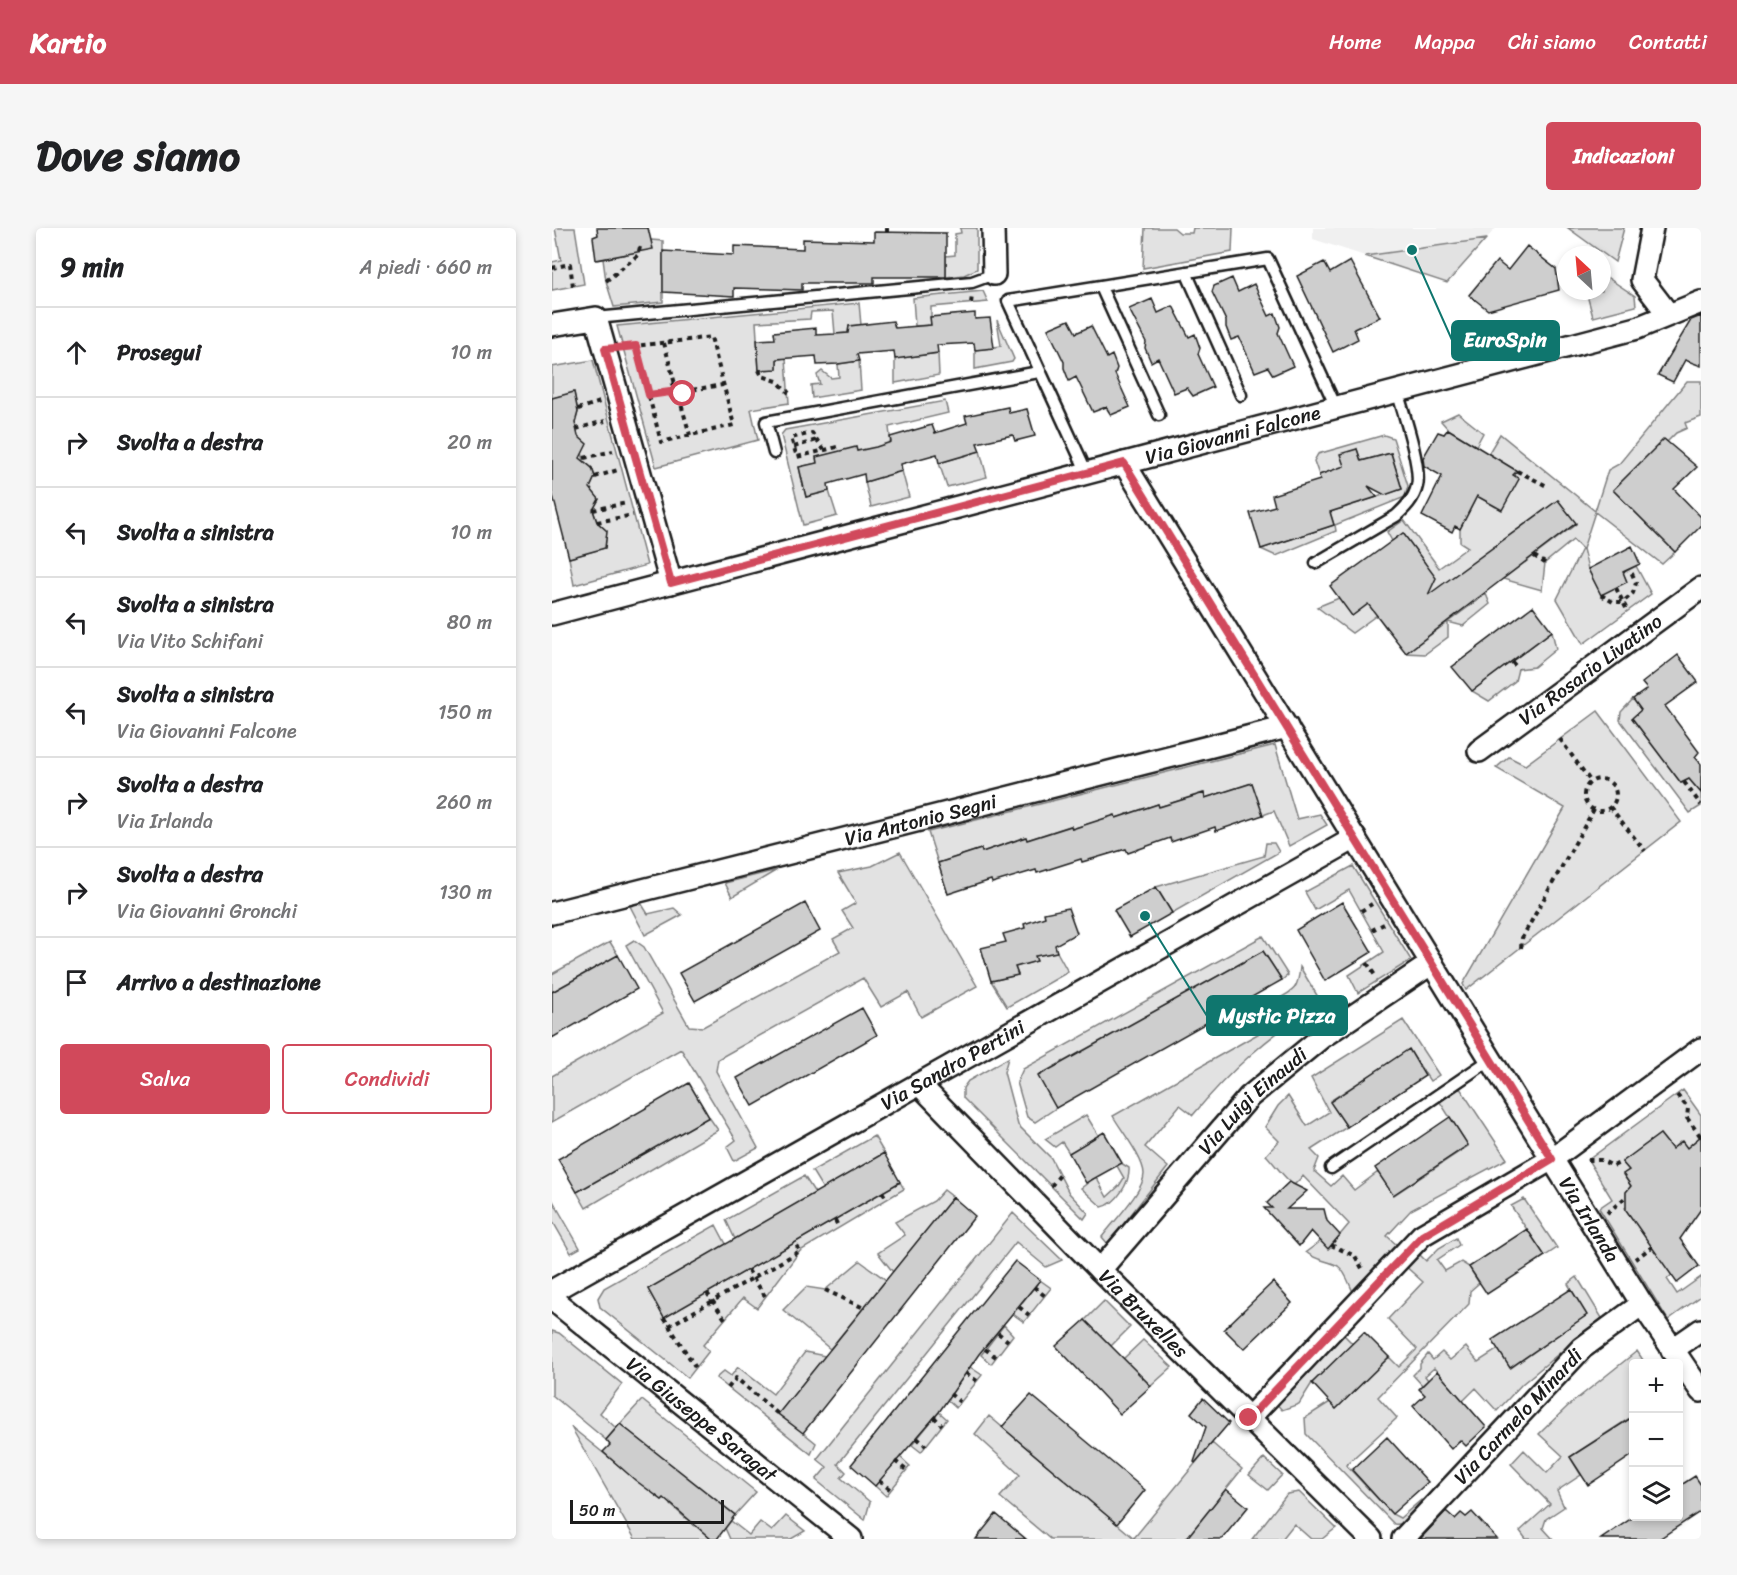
<!DOCTYPE html>
<html lang="it">
<meta charset="utf-8">
<style>
:root{--surface:#fff;--page:#f6f6f6;--text:#202124;--muted:#757577;--line:#e0e0e0;--accent:#d1495b}
body{margin:0;font-family:Sriracha,sans-serif;background:var(--page);color:var(--text)}
.controls{position:absolute;right:18px;bottom:18px;display:grid;overflow:hidden;border-radius:6px;box-shadow:0 3px 9px #0003}
.controls button{width:54px;height:54px;display:grid;place-items:center;padding:0;border:0;border-bottom:2px solid var(--line);background:var(--surface);color:var(--text);font:30px sans-serif}
.compass{position:absolute;left:1005px;top:18px;width:54px;height:54px;border-radius:50%;background:var(--surface);box-shadow:0 3px 9px #0003;rotate:334deg}
.scale{position:absolute;left:18px;bottom:15px;width:154px;box-sizing:border-box;padding-left:6px;border:3px solid #1c1c1c;border-top:0;font-size:16px;line-height:21px;white-space:nowrap;color:#1c1c1c;-webkit-text-stroke:4px #fff;paint-order:stroke}
.stop{position:absolute;width:18px;height:18px;margin:-14px;border:4px solid #d1495b;border-radius:50%;background:#fff}
.stop.end{background:#d1495b;border-color:#fff;box-shadow:0 2px 6px #0008}
.list{margin:0;padding:0;list-style:none}
h2{display:flex;justify-content:space-between;align-items:center;height:78px;margin:0;padding:0 24px;font-size:26px}
h2 small{font-size:20px;font-weight:400;color:var(--muted)}
.list li{display:grid;grid-template-columns:39px 1fr auto;gap:18px;align-items:center;box-sizing:border-box;height:90px;padding:0 24px;border-top:2px solid var(--line)}
.list b{display:block;font-size:22px;white-space:nowrap}
.list p{margin:0;font-size:20px;white-space:nowrap;color:var(--muted)}
.list em{font-size:20px;font-style:normal;color:var(--muted)}
.actions{display:flex;gap:12px;padding:18px 24px}
.actions a{flex:1;padding:14px 0;border:2px solid var(--accent);border-radius:6px;text-align:center;font-size:21px;color:var(--accent)}
.actions .main{background:var(--accent);color:#fff}
.icon{flex:none;width:33px;height:33px;fill:none;stroke:currentColor;stroke-width:2;stroke-linecap:round;stroke-linejoin:round}
.map{position:relative;flex:none;width:1149px;height:1311px;overflow:hidden;border-radius:6px}
header{display:flex;align-items:center;gap:36px;box-sizing:border-box;height:84px;padding:0 30px;background:var(--accent);color:#fff}
header strong{font-size:28px}
nav{display:flex;gap:33px;margin-inline-start:auto;font-size:21px}
.intro{display:flex;align-items:center;justify-content:space-between;box-sizing:border-box;height:144px;padding:0 36px}
h1{margin:0;font-size:42px}
.button{padding:15px 27px;border-radius:6px;background:var(--accent);color:#fff;font-size:21px;font-weight:700}
main{display:flex;gap:36px;padding:0 36px}
aside{flex:1;background:var(--surface);border-radius:6px;box-shadow:0 3px 9px #0003}
.map>svg:first-child{display:block}
.built{fill:#f0f0f0}
.green{fill:#e2e2e2;stroke:#7f7f7f;stroke-width:1.5}
.building{fill:#cecece;stroke:#1c1c1c;stroke-width:1.5}
.lines{fill:none;stroke-linecap:round;stroke-linejoin:round}
.lane-casing{stroke:#1c1c1c;stroke-width:15}
.street-casing{stroke:#1c1c1c;stroke-width:26}
.path{stroke:#1c1c1c;stroke-width:4;stroke-dasharray:4.5 4.5;stroke-linecap:butt}
.lane{stroke:#fff;stroke-width:10}
.street{stroke:#fff;stroke-width:21}
.route{stroke:#d1495b;stroke-width:8}
.labels{text-anchor:middle;dominant-baseline:central;stroke-width:6;stroke-linejoin:round;paint-order:stroke}
.street-label{font-size:20px;fill:#1c1c1c;stroke:#fff}
.leader{fill:none;stroke:#0f766e;stroke-width:2}
.callout-dot{fill:#0f766e;stroke:#fff;stroke-width:2}
.callout{fill:#0f766e;stroke:#0f766e;stroke-width:2}
.callout-label{font-size:21px;text-anchor:middle;font-weight:bold;fill:#fff}
</style>
<header>
<strong>Kartio</strong>
<nav><a>Home</a><a>Mappa</a><a>Chi siamo</a><a>Contatti</a></nav>
</header>
<div class="intro"><h1>Dove siamo</h1><a class="button">Indicazioni</a></div>
<main>
<aside>
<h2>9 min<small>A piedi · 660 m</small></h2>
<ul class="list">
<li><svg class="icon" aria-label="ahead" viewBox="0 0 24 24"><path d="M12 20V5M6 11l6-6 6 6"/></svg><div><b>Prosegui</b></div><em>10 m</em></li>
<li><svg class="icon" aria-label="right" viewBox="0 0 24 24"><path d="M7 20v-9h11M14 6l5 5-5 5"/></svg><div><b>Svolta a destra</b></div><em>20 m</em></li>
<li><svg class="icon" aria-label="left" viewBox="0 0 24 24"><path d="M17 20v-9H6M10 6l-5 5 5 5"/></svg><div><b>Svolta a sinistra</b></div><em>10 m</em></li>
<li><svg class="icon" aria-label="left" viewBox="0 0 24 24"><path d="M17 20v-9H6M10 6l-5 5 5 5"/></svg><div><b>Svolta a sinistra</b><p>Via Vito Schifani</p></div><em>80 m</em></li>
<li><svg class="icon" aria-label="left" viewBox="0 0 24 24"><path d="M17 20v-9H6M10 6l-5 5 5 5"/></svg><div><b>Svolta a sinistra</b><p>Via Giovanni Falcone</p></div><em>150 m</em></li>
<li><svg class="icon" aria-label="right" viewBox="0 0 24 24"><path d="M7 20v-9h11M14 6l5 5-5 5"/></svg><div><b>Svolta a destra</b><p>Via Irlanda</p></div><em>260 m</em></li>
<li><svg class="icon" aria-label="right" viewBox="0 0 24 24"><path d="M7 20v-9h11M14 6l5 5-5 5"/></svg><div><b>Svolta a destra</b><p>Via Giovanni Gronchi</p></div><em>130 m</em></li>
<li><svg class="icon" aria-label="arrive" viewBox="0 0 24 24"><path d="M6 21V4h12l-3 4 3 4H6"/></svg><div><b>Arrivo a destinazione</b></div></li>
</ul>
<div class="actions"><a class="main">Salva</a><a>Condividi</a></div>
</aside>
<div class="map">
<svg width="1149" height="1311" viewBox="0 0 1149 1311">
<rect width="100%" height="100%" fill="#fff"/>
<filter id="ink" filterUnits="userSpaceOnUse"><feTurbulence type="fractalNoise" baseFrequency=".0167" numOctaves="2"/><feDisplacementMap in="SourceGraphic" scale="12" xChannelSelector="R" yChannelSelector="G"/><feConvolveMatrix kernelMatrix="1 2 1 2 8 2 1 2 1" color-interpolation-filters="sRGB"/></filter>
<g filter="url(#ink)">
<path class="built" d="M761,0H944L895,55L761,11Z"/>
<path class="green" d="M3,0H23L32,56L0,62V34L9,32Z
M408,0H425V41L412,47L394,49V28L403,27V6L409,5Z
M593,0H622L628,5H640L641,0H681L680,24L591,40Z
M1016,0H1072L1063,34Z
M934,11L895,55L813,28Z
M99,12L111,13V74L62,79L54,53L51,31L84,24Z
M1050,46L1083,68L1084,78L1041,89L1034,63H1050Z
M431,63L436,74L379,79V97L363,98L361,70Z
M307,75L309,97L297,98L296,105L283,106L281,83L259,84L258,91L204,94L207,142L225,141V131L234,130L237,175L199,181L206,212L104,239L65,98Z
M445,92L462,131L460,134L423,141V122L449,118Z
M386,125L387,147L343,155V131Z
M41,132L95,337L22,357L17,330L53,320L55,303L45,294L41,282L47,271L38,260L43,249L40,240L32,233L26,208L23,195L26,184L22,165L0,170V139Z
M307,133L309,162L260,170L259,157L268,156L265,147L270,143L279,150L287,149L286,136Z
M1135,153H1149V189L1133,195L1135,200L1124,205L1115,214L1113,212L1061,262L1123,324L1110,336L1043,284L1031,321L1036,341L1049,366L1075,354L1071,345L1084,338L1099,366L1031,416L1005,371L1030,321L1021,312L993,335L990,362L951,351L1024,296L1006,272L834,400L825,387L800,405L765,379L787,370L801,387L873,335L851,305L840,313L835,304L852,292L887,340L916,319L908,314V301L925,268L944,279L967,251L961,247L965,243L936,226L948,206L1043,283L1056,242L1067,236Z
M393,173L396,185L337,199L339,217L306,226L303,220L264,229L265,235L247,239L254,269L277,263L285,288L251,297L229,207L233,202Z
M906,185L931,205L924,218L896,201L889,193Z
M832,207L841,210L856,258L853,269L783,297L784,303L724,328L709,321L782,297L778,284L850,261L839,225L809,233L805,221L793,239L767,247L762,233L766,226Z
M428,223L435,249L395,259L387,235Z
M350,243L357,269L319,279L313,254Z
M934,366L938,376L911,398L896,394V409L873,426L854,425Z
M1000,403L1004,421L982,439L966,441L963,453L937,473L920,463Z
M1081,471L1089,482L1080,490L1129,555L1137,551L1143,558L1149,554V578L1138,585L1068,492L1069,484Z
M1046,483L1129,594L914,762L911,756L1013,580L944,540L957,529L973,537Z
M723,517L745,591L768,586L775,597L737,618L722,583L711,587L700,555L653,570L651,565L607,579L606,576L564,590L563,588L520,601L518,598L475,612L473,609L430,624L429,621L386,635L376,604Z
M714,615H722L727,624L620,685L604,659L712,628Z
M348,624L425,758L369,789L356,764L329,779L311,750L166,831L164,843L206,920L182,933L175,919L184,912L129,821L0,894V848L111,785L74,717L82,712L92,719L137,798L151,799L288,723L281,711L301,700L290,683L304,675L286,645L320,638Z
M801,638L859,732L806,765L797,747L832,724L797,662L763,682L753,664Z
M225,642L180,669L173,655Z
M89,675L96,686L122,680L130,687L93,707L78,678Z
M711,708L736,747L730,752L711,723L487,847L504,880L483,894L475,889L465,854L471,841Z
M58,714L66,727L0,764V746Z
M505,724L516,744L455,779L439,753L466,747L463,739L484,733L483,728Z
M748,739L769,774C718,807 680,840 641,887L628,877L593,919L616,939L556,1016L550,1009C560,995 592,963 592,946C592,931 569,902 561,888L725,795L722,773C742,763 746,762 748,739Z
M851,792L887,847L878,853L857,822L778,873L795,899L759,922L767,930L762,943L779,958L790,948L802,962L826,944L842,967L916,918L888,874L908,860L955,931L859,982L835,1008L846,1018L801,1064C797,1056 794,1044 786,1038C775,1032 764,1033 754,1024L769,1013L777,1020L797,996L751,948L742,957C734,952 722,935 714,927L727,913L713,899L726,878L736,868L755,898L777,884L759,850Z
M456,830L452,844L466,897L499,930L517,965L536,985L532,991L411,870V860L416,853Z
M1131,862L1149,887V919L1144,912L1135,920L1129,913L1120,921L1108,906L1070,934L1077,942L1071,947L1079,958L1074,964V969L1078,976L1073,980L1120,1047L1115,1051L1125,1066L1149,1049V1068L1116,1092L1047,980L1060,971L1036,932Z
M534,887L547,908L517,925L510,914L503,919L493,911Z
M157,889L166,902L34,980L25,964Z
M322,908L332,925L271,961L260,943Z
M569,935L577,940C578,954 565,976 550,979L529,960L544,949L555,969L567,958L572,950L565,938Z
M252,948L263,965L183,1011L174,992Z
M348,954L352,961L248,1023L205,1080L191,1070L151,1117L157,1123L136,1150L48,1079L46,1070L52,1060L164,997L174,1016L96,1061L112,1090Z
M392,962L401,969L341,1044L326,1025L353,1007L343,994L382,973Z
M0,971L28,1020L19,1025L0,992Z
M972,971L1005,1020L993,1028L959,978Z
M461,985L510,1032L494,1039L464,1014L286,1236L294,1244L289,1250L318,1274L313,1292L264,1252L275,1239L265,1231Z
M904,1010L907,1017L885,1032L893,1043L909,1034L917,1039L927,1055L918,1063L917,1076L826,1169L845,1190L794,1237L840,1286L848,1290L869,1272L873,1277C864,1286 856,1298 842,1296L754,1206L753,1190L778,1174L784,1181L837,1129L847,1139L865,1121L836,1091L871,1054L851,1036L864,1023L874,1033L887,1020Z
M308,1033L334,1052L278,1121L231,1082L254,1059L273,1062Z
M1025,1049L1050,1090L970,1156L945,1183L924,1160L911,1173L882,1140L873,1148L876,1152L870,1157L861,1147L868,1140V1136L876,1126L881,1132L890,1124L898,1132L914,1119L926,1134L946,1121L959,1140L1034,1087L1016,1056Z
M488,1052L499,1060L472,1094L461,1086Z
M552,1073L578,1099L559,1118L533,1092Z
M452,1097L461,1107L439,1136L429,1127Z
M787,1102L801,1116L760,1155L747,1176L730,1182L720,1171Z
M0,1103L7,1105L70,1156L48,1185L64,1200L54,1212L0,1167Z
M591,1112L620,1139L599,1158L571,1131Z
M1085,1123L1093,1135L1082,1136L1081,1188L1018,1229L1029,1247L1005,1263L1012,1279L994,1291L991,1300L1001,1311H974L968,1303L998,1276L959,1236L972,1222L995,1245L1011,1228L987,1206L1016,1178Z
M253,1124L273,1128L227,1185L264,1215L259,1226L164,1150L172,1143L179,1148L186,1139L221,1166Z
M418,1139L430,1147L404,1180L394,1171Z
M90,1172L204,1264L183,1287L68,1196Z
M387,1184L395,1191L369,1224L360,1217Z
M437,1188L582,1310L660,1215L690,1241L634,1311H498L448,1269L468,1247L423,1206Z
M19,1199L110,1272L118,1264L125,1270L119,1277L142,1298L149,1290L156,1296L150,1303L159,1311H83Z
M347,1228L358,1238L334,1268L323,1258Z
M712,1230L730,1247L716,1262L697,1247Z
M747,1264L784,1300L770,1311H759L742,1296L730,1311H700L735,1266Z
M234,1288L253,1303L239,1311H178L173,1300L179,1293L197,1307L208,1294L220,1303Z"/>
<path class="building" d="M45,0H96L101,21L44,32L41,9L46,7Z
M322,4L394,5V49H322V55H250V62L182,60V68L111,64V23L182,27V18L251,21V11L322,13Z
M975,18L1004,41L1007,62L936,82L917,67L945,33L956,42Z
M798,33L828,89L802,101L806,111L781,124L745,48L772,34L778,45Z
M680,50L686,64L702,56L717,88L723,85L728,99L726,105L741,138L721,147L716,139L703,144L687,109L679,112L674,99V93L660,64L662,58Z
M600,71L606,85L621,78L637,109L643,106L648,120L646,126L661,159L641,168L635,160L622,165L606,130L599,134L593,120L594,114L577,81Z
M423,85V91L438,90L442,120L423,122L422,115L385,117L386,125L343,131L342,123L305,126L307,133L286,136L265,137L264,128L225,131V141L207,142L205,112L223,111L222,104L264,100V107L283,106L296,105L297,98L341,93L343,100L379,97L378,89Z
M1149,88V138L1133,132L1121,154L1106,147L1139,92Z
M517,92L524,105L539,98L555,130L560,127L565,140L563,146L578,179L559,187L554,179L541,184L524,149L517,153L512,140V134L496,101Z
M22,164L26,184L23,195L26,208L35,216L28,230L40,240L43,249L38,260L47,271L41,282L45,294L55,303L53,320L17,330L0,264V170Z
M456,179L457,185L475,181L483,208L463,213L461,207L425,215L428,223L387,235L385,226L349,236L350,243L313,254L312,246L276,256L277,263L254,269L247,239L265,235L264,229L304,219L305,223L324,219L339,214L338,209L380,197L383,205L415,195L413,188Z
M896,201L965,243L961,247L967,251L950,282L925,268L908,301L903,298L900,304L870,288L890,248L872,238L871,230L886,204L892,206Z
M1112,211L1145,239L1122,261L1149,289V298L1123,324L1061,262Z
M805,221L809,233L839,225L850,261L833,267L816,258L825,269L778,284L782,297L709,321L698,285L723,278L720,267L768,252L767,247L792,238L788,226Z
M1006,272L1024,295L854,425L816,376L800,388L778,358L851,305L884,350L876,367Z
M1080,318L1088,336L1071,344L1075,354L1049,367L1036,341Z
M981,378L1000,403L920,463L900,439Z
M1126,427L1146,454L1113,478L1147,524L1143,529L1149,536V565L1137,551L1129,555L1080,490L1089,482L1081,471L1095,461L1090,455Z
M700,555L711,587L664,603L663,599L619,614L618,610L576,625L574,621L530,634L529,631L485,645L484,642L440,655L439,652L396,666L386,635L429,621L430,624L474,609L475,612L519,598L520,601L563,587L564,590L606,576L607,579L652,565L653,570Z
M604,659L620,685L578,709L562,682Z
M790,674L820,724L773,753L744,702Z
M253,675L268,703L143,773L127,745Z
M516,680L525,705L503,717L505,724L483,728L485,733L463,739L466,747L439,753L429,720L454,714L451,706L473,700L472,696L493,689L492,685Z
M711,723L730,752L504,880L486,848Z
M66,727L85,761L0,810V764Z
M310,780L325,807L201,878L185,850Z
M857,821L873,848L795,899L778,874Z
M137,855L157,889L25,964L6,931Z
M898,889L916,917L841,967L823,940Z
M552,904L570,935L534,955L517,925Z
M1108,906L1120,921L1130,913L1135,920L1149,908V981L1128,1011L1147,1038L1125,1055L1074,982V964L1079,958L1071,946L1077,942L1070,934Z
M332,925L348,954L112,1090L96,1061Z
M737,954L755,963L735,981H772L775,993L788,1007L776,1021L759,1003L747,1018L712,980H720L715,975Z
M401,969L423,988L251,1205L226,1186Z
M975,1001L993,1028L935,1066L917,1039Z
M463,1033L488,1052L427,1126L387,1184L323,1258L299,1237Z
M721,1054L740,1075L692,1121L672,1101Z
M1019,1061L1035,1087L958,1140L940,1112Z
M533,1092L599,1158L568,1186L504,1118Z
M812,1104L837,1129L784,1181L760,1155Z
M885,1143L934,1199L914,1218L908,1212L899,1221L861,1178L873,1167L867,1161Z
M479,1167L593,1262L565,1296L450,1199Z
M651,1170L677,1195L643,1235L642,1234L654,1199L639,1185Z
M1082,1188V1226L1036,1257L1018,1229Z
M68,1196L183,1287L165,1311H159L112,1270L110,1272L83,1252L51,1224L58,1217L54,1212Z
M835,1209L876,1254L840,1286L800,1242Z
M1143,1248L1149,1257V1283L1107,1311H1049L1083,1288H1126V1259Z
M674,1261L696,1279L670,1311H634Z
M894,1283L903,1291L909,1285L914,1289L920,1284L945,1311H868Z
M444,1286L474,1311H424Z"/>
<g class="lines">
<defs>
<path id="lane" d="M634,44L689,167
M549,59L607,187
M44,90L420,54L442,46
M222,225L214,194L487,144
M535,245L456,73L716,31L784,179
M764,335L844,288C853,280 862,271 865,258C870,240 851,183 845,163
M779,940L939,831"/>
<g id="street">
<path d="M441,0L442,46"/>
<path d="M1100,0L1090,52L1116,86"/>
<path d="M0,97L44,90L119,355"/>
<path id="s1" d="M572,235L1000,931L1090,1076L1149,1163"/>
<path id="s2" d="M0,386L1085,100L1149,74"/>
<path id="s3" d="M927,523L1149,360"/>
<path id="s4" d="M0,685L735,499"/>
<path id="s5" d="M367,856L548,1042L819,1311"/>
<path id="s6" d="M548,1042L697,869L770,809L880,735"/>
<path id="s7" d="M0,1063L803,610"/>
<path id="s8" d="M0,1071L299,1311"/>
<path d="M1120,1122L1149,1102"/>
<path d="M697,1190L870,1007L1000,931L1149,821"/>
<path id="s9" d="M851,1311L1030,1120L1090,1076"/>
</g>
</defs>
<use href="#lane" class="lane-casing"/>
<use href="#street" class="street-casing"/>
<path class="path" d="M335,4V0
M0,40L18,36L21,58
M54,53L86,27L89,15
M419,75L420,68
M112,115L123,156
M71,119C101,116 130,113 159,109L182,197L109,214L84,118
M207,142L210,148L225,153L237,165
M132,163L171,157
M97,167L118,164L121,168L127,169L131,166L132,162L129,156L125,155L120,157L118,164
M127,169L138,207
M26,181L48,174
M24,201L53,193
M242,219L265,212
M272,222L260,205L239,210L245,229L285,219
M32,230L61,223
M965,243L997,259
M43,249L66,242
M41,282L75,275
M45,294L81,287
M982,328L993,335
M1064,360L1076,384
M1049,367L1061,374H1071L1081,365L1084,355L1078,341
M960,434L966,441
M1008,511L1039,554
M1032 567a16 16 0 1 1 32 0a16 16 0 1 1-32 0Z
M1132,554L1149,577
M1058,579L1093,623
M809,683L820,676
M820,702L832,696
M969,720L970,710L1042,581
M815,735L824,749
M1125,867L1136,880L1135,890L1149,909
M1036,932H1049L1061,938L1070,934
M499,958L508,947
M330,964L335,971
M1055,985L1074,969
M283,992L287,1000
M779,1017L803,1028L811,1042
M1083,1031L1100,1019
M196,1042L213,1068
M482,1059L493,1068
M273,1062L312,1080
M155,1065L173,1091
M467,1079L477,1087
M112,1090L144,1140
M117,1098L248,1023L243,1015
M446,1105L456,1113
M433,1121L444,1129
M414,1145L425,1153
M176,1160L184,1150L226,1186
M398,1166L408,1174
M382,1189L390,1197
M365,1210L374,1218
M343,1233L354,1242
M327,1253L339,1262"/>
<use href="#lane" class="lane"/>
<use href="#street" class="street"/>
</g>
</g>
<g class="lines" filter="url(#ink)">
<path class="route" d="M131,166L127,169L121,168L118,164L97,167L84,118L53,121L119,355L572,235L1000,931L870,1008L697,1190"/>
</g>
<g class="labels">
<g class="street-label">
<text stroke="none"><textPath href="#s2" startOffset="704">Via Giovanni Falcone</textPath></text>
<text stroke="none"><textPath href="#s3" startOffset="138">Via Rosario Livatino</textPath></text>
<text stroke="none"><textPath href="#s4" startOffset="380">Via Antonio Segni</textPath></text>
<text stroke="none"><textPath href="#s7" startOffset="460">Via Sandro Pertini</textPath></text>
<text stroke="none"><textPath href="#s6" startOffset="228">Via Luigi Einaudi</textPath></text>
<text stroke="none"><textPath href="#s1" startOffset="888">Via Irlanda</textPath></text>
<text stroke="none"><textPath href="#s5" startOffset="321">Via Bruxelles</textPath></text>
<text stroke="none"><textPath href="#s9" startOffset="168">Via Carmelo Minardi</textPath></text>
<text stroke="none"><textPath href="#s8" startOffset="192">Via Giuseppe Saragat</textPath></text>
</g>
</g>
<path class="leader" d="M860 22L900 112M593 688L655 788"/>
<g class="callout-dot">
<circle cx="860" cy="22" r="6"/>
<circle cx="593" cy="688" r="6"/>
</g>
<g class="callout">
<rect x="900" y="93" width="107" height="39" rx="6"/>
<rect x="655" y="768" width="140" height="39" rx="6"/>
</g>
<g class="callout-label">
<text x="953" y="119">EuroSpin</text>
<text x="725" y="795">Mystic Pizza</text>
</g>
</svg>
<div class="controls">
<button>+</button>
<button>−</button>
<button><svg class="icon" aria-label="layers" viewBox="0 0 24 24"><path d="M12 4l9 5-9 5-9-5zM3 14l9 5 9-5"/></svg></button>
</div>
<svg class="compass" viewBox="-18 -18 36 36"><path d="M0-13l5 13h-10z" fill="#e53935"/><path d="M0 13l5-13h-10z" fill="#757577"/></svg>
<div class="scale">50 m</div>
<div class="stop" style="left:131px;top:166px"></div>
<div class="stop end" style="left:697px;top:1190px"></div>
</div>
</main>
